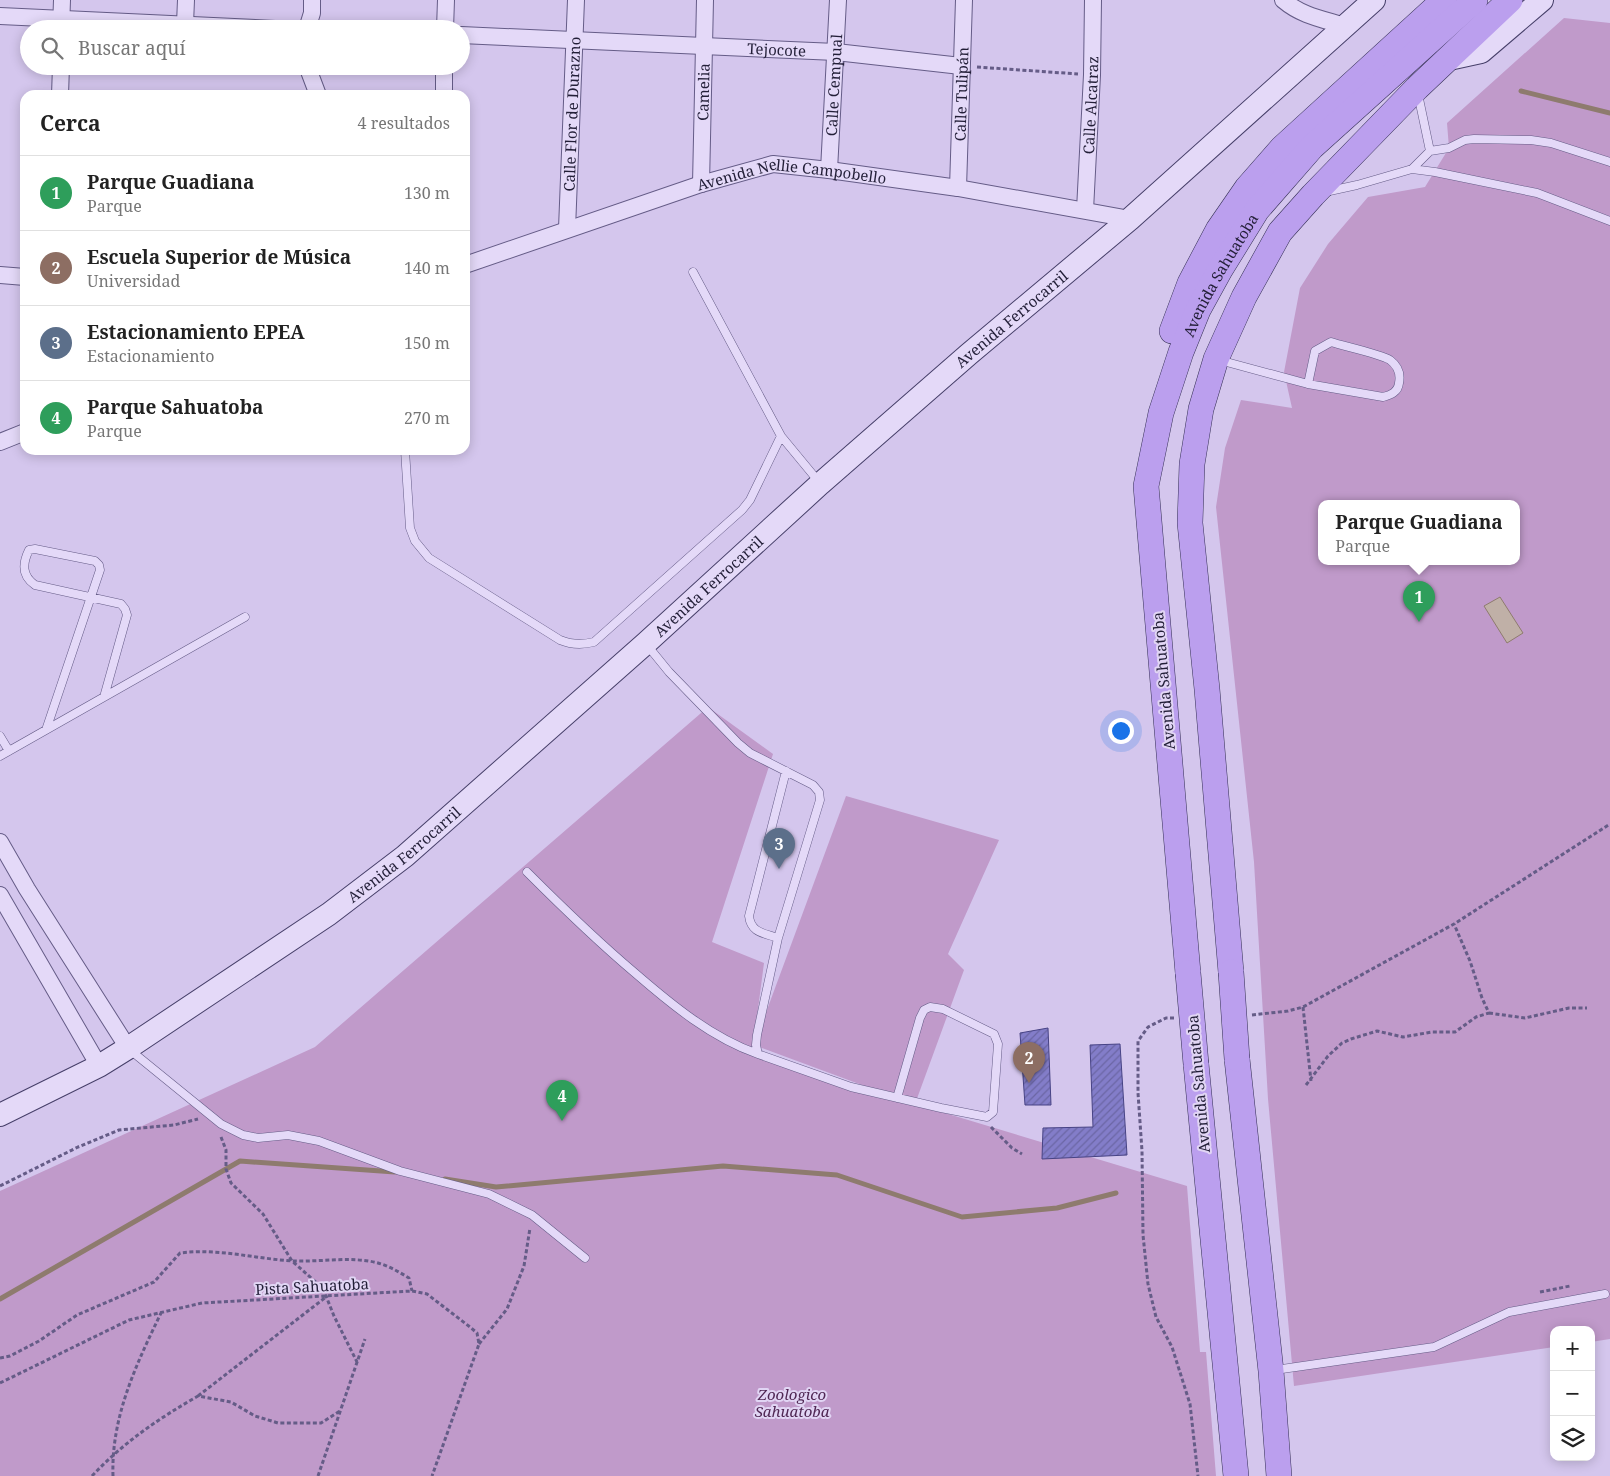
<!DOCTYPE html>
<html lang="es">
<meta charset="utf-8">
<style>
:root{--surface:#fff;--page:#f2f2f2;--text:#222;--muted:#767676;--line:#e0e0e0;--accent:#2563eb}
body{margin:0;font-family:"Noto Serif",serif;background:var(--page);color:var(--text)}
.controls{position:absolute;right:15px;bottom:15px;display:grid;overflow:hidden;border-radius:10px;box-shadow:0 2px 12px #0003}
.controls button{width:45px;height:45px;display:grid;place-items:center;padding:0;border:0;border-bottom:1px solid var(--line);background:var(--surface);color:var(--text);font:25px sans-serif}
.you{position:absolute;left:1120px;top:730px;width:18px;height:18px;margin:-12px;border:4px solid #fff;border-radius:50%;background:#1a73e8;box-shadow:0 0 0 8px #1a73e833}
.badge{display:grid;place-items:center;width:32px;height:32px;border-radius:50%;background:var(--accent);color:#fff;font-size:16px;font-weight:700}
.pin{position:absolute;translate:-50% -41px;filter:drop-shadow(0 1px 2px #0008)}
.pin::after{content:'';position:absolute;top:26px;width:18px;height:15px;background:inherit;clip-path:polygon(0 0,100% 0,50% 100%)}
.popup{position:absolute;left:1318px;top:500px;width:202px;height:65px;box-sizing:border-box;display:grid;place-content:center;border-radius:10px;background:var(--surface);filter:drop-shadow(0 1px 4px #0005);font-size:16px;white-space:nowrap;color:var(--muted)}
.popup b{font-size:19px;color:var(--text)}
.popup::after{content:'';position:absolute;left:50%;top:100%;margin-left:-10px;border:10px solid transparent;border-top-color:var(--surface)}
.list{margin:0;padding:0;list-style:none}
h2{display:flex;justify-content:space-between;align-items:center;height:65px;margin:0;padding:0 20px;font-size:21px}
h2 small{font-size:16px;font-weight:400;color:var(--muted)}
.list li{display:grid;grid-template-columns:32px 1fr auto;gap:15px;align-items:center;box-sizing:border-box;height:75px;padding:0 20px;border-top:1px solid var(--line)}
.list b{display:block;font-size:19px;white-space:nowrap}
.list p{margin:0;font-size:16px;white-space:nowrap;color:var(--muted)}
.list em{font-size:16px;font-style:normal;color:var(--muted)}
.icon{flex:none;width:28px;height:28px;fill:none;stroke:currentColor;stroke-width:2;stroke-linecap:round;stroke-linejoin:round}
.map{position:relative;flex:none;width:1610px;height:1476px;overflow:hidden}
.search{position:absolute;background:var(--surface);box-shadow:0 2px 12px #0003;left:20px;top:20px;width:450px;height:55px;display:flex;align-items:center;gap:12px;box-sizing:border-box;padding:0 18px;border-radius:28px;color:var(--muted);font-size:19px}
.panel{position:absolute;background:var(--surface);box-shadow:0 2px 12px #0003;left:20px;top:90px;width:450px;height:365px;border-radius:15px}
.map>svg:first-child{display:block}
.green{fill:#c09aca;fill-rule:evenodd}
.water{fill:#c0b0a7;stroke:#8e7b6e}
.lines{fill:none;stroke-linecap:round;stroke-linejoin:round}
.stream{stroke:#8e7b6e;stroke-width:5}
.building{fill:url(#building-hatch);stroke:#474385}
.lane-casing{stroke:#655c87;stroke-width:9}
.street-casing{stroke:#655c87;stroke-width:18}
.secondary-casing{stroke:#463f69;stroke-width:24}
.primary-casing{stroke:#353055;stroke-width:26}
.path{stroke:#655c87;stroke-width:3;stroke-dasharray:4 2.5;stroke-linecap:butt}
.lane{stroke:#e4d9f8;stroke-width:8}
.street{stroke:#e4d9f8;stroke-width:16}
.secondary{stroke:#e4d9f8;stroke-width:22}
.primary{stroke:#bb9fee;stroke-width:25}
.primary-bridge-casing{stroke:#353055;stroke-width:26;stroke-linecap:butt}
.primary-bridge{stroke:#bb9fee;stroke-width:25}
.labels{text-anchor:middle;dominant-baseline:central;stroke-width:4;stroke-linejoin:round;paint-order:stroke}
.street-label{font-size:15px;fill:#231f38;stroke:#e1d5f4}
.park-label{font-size:15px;font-style:italic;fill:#502754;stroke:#e1d5f4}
</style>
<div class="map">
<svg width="1610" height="1476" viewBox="0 0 1610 1476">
<defs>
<pattern id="building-hatch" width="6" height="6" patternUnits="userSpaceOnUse" patternTransform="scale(1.25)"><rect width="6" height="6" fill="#837dc9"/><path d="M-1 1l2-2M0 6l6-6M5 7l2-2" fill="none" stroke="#6b66a4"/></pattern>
</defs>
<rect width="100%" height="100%" fill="#d4c6ed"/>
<path class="green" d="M1564,18L1610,23V1339L1591,1342V1330H1554V1347L1294,1386L1268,1099L1254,862L1216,507L1225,448L1241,400L1292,408L1284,372L1300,288L1328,244L1368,197L1425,187L1449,148L1447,123ZM1322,503H1516V561H1322Z
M708,707L773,754L712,942L764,963L752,1055L897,1098L754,1045L846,796L999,840L948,954L964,970L915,1104L1187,1186L1200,1352H1206L1216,1476H0V1191L315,1047Z"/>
<path class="water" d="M1500,597L1523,633L1507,643L1484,606Z"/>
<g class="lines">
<path class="stream" d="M1521,91L1610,113
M445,1179L496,1187L723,1166L837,1175L962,1217L1057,1208L1116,1193
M0,1299L240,1161L395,1172"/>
</g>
<path class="building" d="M1048,1028L1051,1105H1025L1020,1033Z
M1120,1044L1127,1155L1042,1159L1043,1128L1093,1127L1090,1045Z"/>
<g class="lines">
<defs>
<path id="lane" d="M1418,94L1430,151
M1412,169L1430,151L1449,148L1465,140L1474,139L1531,140L1551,143L1610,162
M1325,192L1357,185L1412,169L1435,172L1537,193L1610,221
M693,272L781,436L819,482
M1219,360L1308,384L1383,397C1391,395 1398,392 1399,383C1401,373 1398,366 1390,360C1381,354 1343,346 1331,342L1315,351L1308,384
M405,450L410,528L415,541L429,558L560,640C572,645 582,645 594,642L742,510L750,500L781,436
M647,645L669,672L738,743L750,753L813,785L819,792L820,800L778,938L757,1035L756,1045L758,1054L851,1087L941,1108L987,1117L993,1112L998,1044L994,1034L943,1009L930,1007L924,1010L920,1018L897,1098
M46,730L100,570L99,565L95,561L35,549L29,550C22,564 22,576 35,585L121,604L125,609L127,615L104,697
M0,736L9,751
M0,756L245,617
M527,872C562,907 597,941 635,973C672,1005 712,1038 758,1054
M778,938C764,933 751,933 749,916L786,771
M130,1050L221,1124L243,1135L258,1138L288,1135L319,1141L400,1171L489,1194L532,1215L585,1258
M1275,1370L1434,1347L1509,1312L1605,1294"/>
<g id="street">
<path d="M1283,0C1302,16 1322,19 1345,26"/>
<path d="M0,16L275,29"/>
<path d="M185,24L186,0"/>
<path d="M61,29L62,0"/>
<path d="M307,29L312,13V0"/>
<path d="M445,29L446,0"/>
<path id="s1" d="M461,35L836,52L961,66"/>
<path d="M307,66L318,95"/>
<path d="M60,95L61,66"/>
<path d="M444,95V66"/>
<path id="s2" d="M829,170L838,0"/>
<path id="s3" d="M701,184L705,0"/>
<path id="s4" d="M958,188L964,0"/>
<path id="s5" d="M1085,210L1092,75L1093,0"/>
<path id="s6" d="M567,229L576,0"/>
<path id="s7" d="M465,265L701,184L773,164L829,170L958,188L1130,219"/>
<path d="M0,275L25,277"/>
<path d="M0,442L25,432"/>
<path d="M0,842L27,889L128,1048"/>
<path d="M0,895L99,1066"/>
</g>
<g id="secondary">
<path d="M1449,59L1481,52L1542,0"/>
<path id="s8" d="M0,1115L99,1066L128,1048L329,914L405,856L646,643L820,484L969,354L1130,219L1374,0"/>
</g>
<g id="primary">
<path d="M1172,331L1190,283L1218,230L1247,188L1282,148L1444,0"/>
<path d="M1231,972L1207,689L1190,523L1192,464L1201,409L1216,359L1244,297L1280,232L1313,195L1417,88L1510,0"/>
<path id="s9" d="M1188,973L1146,486L1161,413L1181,352L1198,310L1220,270L1257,210L1312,147L1475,0"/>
<path d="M1237,1059L1271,1371L1279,1476"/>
<path d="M1196,1064L1236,1476"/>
</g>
</defs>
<use href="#lane" class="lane-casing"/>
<use href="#street" class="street-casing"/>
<use href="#secondary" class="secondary-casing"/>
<use href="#primary" class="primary-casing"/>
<path class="path" d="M977,67L1078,74
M1303,1007L1311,1081
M1489,1013L1525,1018L1569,1008H1587
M1252,1015L1288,1011L1303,1007L1454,924L1610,824
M1174,1018H1166L1148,1027L1138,1041V1093L1142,1151L1143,1235L1148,1284L1156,1317L1172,1347L1190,1404L1198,1476
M1306,1085L1328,1056L1342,1043L1351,1039L1377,1031L1403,1037L1432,1032H1455L1476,1017L1489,1013L1482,998L1470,961L1454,924
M991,1127L1012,1148L1022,1154
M221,1137L226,1150V1169L231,1183L263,1214L292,1261L318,1284L326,1296L334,1316L357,1362
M0,1186L78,1147L119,1130L174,1125L198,1119
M1540,1292L1570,1286
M479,1344L507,1309L524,1266L530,1228
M0,1358L10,1356L39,1341L77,1315L154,1282L180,1253C219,1248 256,1259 294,1261C322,1262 352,1256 378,1263C389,1266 399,1272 409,1278L412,1291
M0,1383L129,1320L202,1303L412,1291L427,1294L470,1327L477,1333L479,1344L432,1476
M198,1396L326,1297
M92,1476C124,1442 158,1419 198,1396L231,1402L255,1416L278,1423H321L340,1411
M113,1476C111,1417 136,1365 161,1313
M318,1476L365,1339"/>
<use href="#lane" class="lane"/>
<use href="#street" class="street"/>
<use href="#secondary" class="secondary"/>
<use href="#primary" class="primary"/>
<defs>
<path id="primary-bridge" d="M1231,972L1237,1059
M1188,973L1196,1064"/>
</defs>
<use href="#primary-bridge" class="primary-bridge-casing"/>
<use href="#primary-bridge" class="primary-bridge"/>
</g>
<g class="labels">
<g class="street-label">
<text stroke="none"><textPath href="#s1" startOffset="316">Tejocote</textPath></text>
<text stroke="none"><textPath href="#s2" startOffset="85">Calle Cempual</textPath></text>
<text stroke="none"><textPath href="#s3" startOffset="92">Camelia</textPath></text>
<text stroke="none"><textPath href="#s4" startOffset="94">Calle Tulipán</textPath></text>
<text stroke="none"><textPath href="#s5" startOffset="105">Calle Alcatraz</textPath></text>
<text stroke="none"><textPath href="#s6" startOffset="115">Calle Flor de Durazno</textPath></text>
<text stroke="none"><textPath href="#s7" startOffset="342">Avenida Nellie Campobello</textPath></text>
<text stroke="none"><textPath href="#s9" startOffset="714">Avenida Sahuatoba</textPath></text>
<text stroke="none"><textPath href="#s8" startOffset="1292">Avenida Ferrocarril</textPath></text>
<text stroke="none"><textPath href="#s8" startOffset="888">Avenida Ferrocarril</textPath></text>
<text transform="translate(1163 681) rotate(-95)">Avenida Sahuatoba</text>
<text stroke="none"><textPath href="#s8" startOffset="482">Avenida Ferrocarril</textPath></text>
<text transform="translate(1198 1084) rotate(-95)">Avenida Sahuatoba</text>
<text transform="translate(312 1286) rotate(-3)">Pista Sahuatoba</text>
</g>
<g class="park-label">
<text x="792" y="1394">Zoologico<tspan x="792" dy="17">Sahuatoba</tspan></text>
</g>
</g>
</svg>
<div class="controls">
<button>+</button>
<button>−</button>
<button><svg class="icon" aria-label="layers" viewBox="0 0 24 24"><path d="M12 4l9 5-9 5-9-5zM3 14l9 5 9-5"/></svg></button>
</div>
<div class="you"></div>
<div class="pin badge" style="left:1419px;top:622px;background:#2e9e5b">1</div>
<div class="popup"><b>Parque Guadiana</b>Parque</div>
<div class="pin badge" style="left:1029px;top:1083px;background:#8d6e63">2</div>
<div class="pin badge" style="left:779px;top:869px;background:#5c6f8a">3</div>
<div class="pin badge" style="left:562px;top:1121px;background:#2e9e5b">4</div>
<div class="search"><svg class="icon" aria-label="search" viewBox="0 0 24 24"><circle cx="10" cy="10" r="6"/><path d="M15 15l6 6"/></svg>Buscar aquí</div>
<section class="panel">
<h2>Cerca<small>4 resultados</small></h2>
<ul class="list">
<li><span class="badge" style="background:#2e9e5b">1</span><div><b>Parque Guadiana</b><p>Parque</p></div><em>130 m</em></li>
<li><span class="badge" style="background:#8d6e63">2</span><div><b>Escuela Superior de Música</b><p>Universidad</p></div><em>140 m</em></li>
<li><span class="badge" style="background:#5c6f8a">3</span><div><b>Estacionamiento EPEA</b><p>Estacionamiento</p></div><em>150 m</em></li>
<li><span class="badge" style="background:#2e9e5b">4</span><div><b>Parque Sahuatoba</b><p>Parque</p></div><em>270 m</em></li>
</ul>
</section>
</div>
